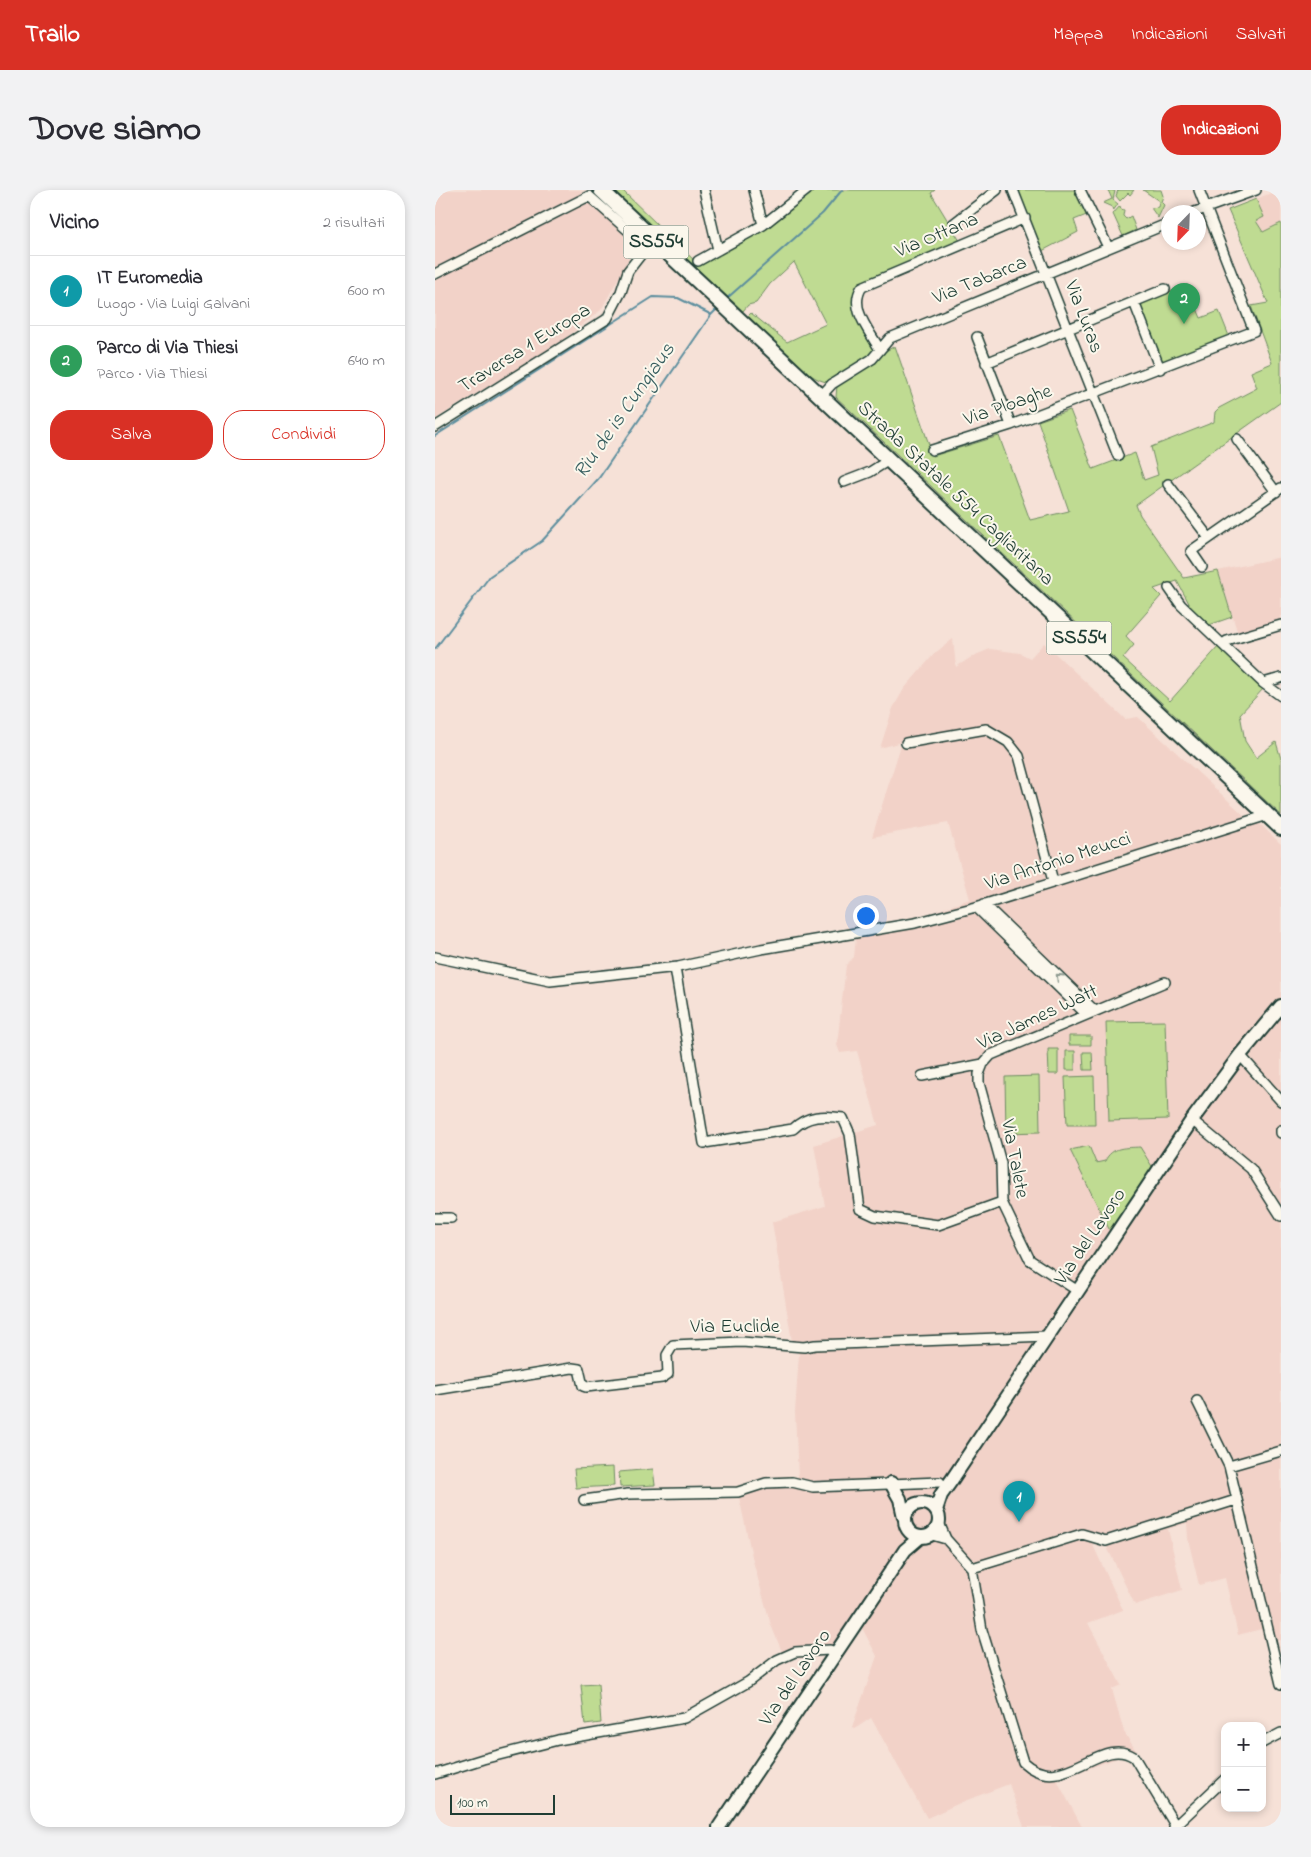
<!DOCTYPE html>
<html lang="it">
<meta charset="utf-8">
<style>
:root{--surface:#fff;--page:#f2f2f3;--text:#2b2b33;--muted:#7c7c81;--line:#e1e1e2;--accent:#d93025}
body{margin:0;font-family:"Indie Flower",sans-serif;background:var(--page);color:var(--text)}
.controls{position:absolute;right:15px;bottom:15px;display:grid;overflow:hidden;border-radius:10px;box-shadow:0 2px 8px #0003}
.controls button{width:45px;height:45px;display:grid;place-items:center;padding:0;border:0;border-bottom:1px solid var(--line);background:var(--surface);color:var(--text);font:25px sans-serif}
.compass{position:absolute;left:726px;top:15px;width:45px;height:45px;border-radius:50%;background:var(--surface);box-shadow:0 2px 8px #0003;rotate:203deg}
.scale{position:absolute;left:15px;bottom:12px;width:105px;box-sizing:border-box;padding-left:5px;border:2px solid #1f3d34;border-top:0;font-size:14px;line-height:18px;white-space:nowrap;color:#1f3d34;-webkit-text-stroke:4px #fbf7ec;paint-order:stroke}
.you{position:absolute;left:430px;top:725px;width:18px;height:18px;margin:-12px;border:4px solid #fff;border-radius:50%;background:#1a73e8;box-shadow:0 0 0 8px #1a73e833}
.badge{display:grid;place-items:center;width:32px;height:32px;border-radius:50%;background:var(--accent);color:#fff;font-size:16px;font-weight:700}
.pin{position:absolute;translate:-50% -41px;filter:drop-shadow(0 1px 2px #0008)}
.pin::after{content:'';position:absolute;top:26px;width:18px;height:15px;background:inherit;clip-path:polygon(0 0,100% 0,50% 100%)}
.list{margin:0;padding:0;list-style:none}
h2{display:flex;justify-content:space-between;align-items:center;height:65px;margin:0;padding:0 20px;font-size:21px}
h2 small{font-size:16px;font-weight:400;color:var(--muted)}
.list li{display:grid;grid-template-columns:32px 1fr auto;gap:15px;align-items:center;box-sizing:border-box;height:70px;padding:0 20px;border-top:1px solid var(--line)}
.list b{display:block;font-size:19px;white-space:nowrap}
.list p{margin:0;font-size:16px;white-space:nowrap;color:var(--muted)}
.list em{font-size:16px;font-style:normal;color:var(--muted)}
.actions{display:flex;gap:10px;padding:15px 20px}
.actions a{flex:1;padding:11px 0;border:1px solid var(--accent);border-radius:20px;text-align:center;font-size:18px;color:var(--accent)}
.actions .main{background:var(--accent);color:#fff}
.map{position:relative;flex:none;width:846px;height:1637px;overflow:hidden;border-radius:20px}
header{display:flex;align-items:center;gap:30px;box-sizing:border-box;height:70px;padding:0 25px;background:var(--accent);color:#fff}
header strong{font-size:24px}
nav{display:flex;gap:28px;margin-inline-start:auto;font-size:18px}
.intro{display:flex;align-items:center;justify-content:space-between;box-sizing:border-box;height:120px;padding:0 30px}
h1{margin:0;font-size:35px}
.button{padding:12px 22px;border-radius:20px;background:var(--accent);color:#fff;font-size:18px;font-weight:700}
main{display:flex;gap:30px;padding:0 30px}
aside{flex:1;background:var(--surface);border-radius:20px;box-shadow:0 2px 8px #0003}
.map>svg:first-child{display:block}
.built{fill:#f2d2c8}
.green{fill:#bfdb92;stroke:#6f8c63}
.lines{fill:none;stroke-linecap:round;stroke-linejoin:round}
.stream{stroke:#5c8e9e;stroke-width:2}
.minor-casing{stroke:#1f3d34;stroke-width:12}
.secondary-casing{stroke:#1f3d34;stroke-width:16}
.primary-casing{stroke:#1f3d34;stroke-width:18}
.minor{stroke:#fbf7ec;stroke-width:9}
.secondary{stroke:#fbf7ec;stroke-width:12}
.primary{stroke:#fbf7ec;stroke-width:14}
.oneway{stroke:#8d9a90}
.labels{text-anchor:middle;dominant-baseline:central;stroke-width:4;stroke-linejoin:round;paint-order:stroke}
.shield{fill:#fbf7ec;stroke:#61756b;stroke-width:1}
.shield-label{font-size:19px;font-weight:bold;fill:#1f3d34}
.street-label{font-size:20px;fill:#1f3d34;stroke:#fbf7ec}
.water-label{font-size:21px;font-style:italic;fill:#385f60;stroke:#fbf7ec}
</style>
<header>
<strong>Trailo</strong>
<nav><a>Mappa</a><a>Indicazioni</a><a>Salvati</a></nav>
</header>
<div class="intro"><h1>Dove siamo</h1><a class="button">Indicazioni</a></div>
<main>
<aside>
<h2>Vicino<small>2 risultati</small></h2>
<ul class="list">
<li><span class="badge" style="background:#0f9aa8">1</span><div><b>IT Euromedia</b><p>Luogo · Via Luigi Galvani</p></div><em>600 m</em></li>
<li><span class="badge" style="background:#2e9e5b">2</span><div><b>Parco di Via Thiesi</b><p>Parco · Via Thiesi</p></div><em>640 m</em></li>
</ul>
<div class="actions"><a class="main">Salva</a><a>Condividi</a></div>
</aside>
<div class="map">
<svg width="846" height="1637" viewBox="0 0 846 1637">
<rect width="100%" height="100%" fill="#f6e1d7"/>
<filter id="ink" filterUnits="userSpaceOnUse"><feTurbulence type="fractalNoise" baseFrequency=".02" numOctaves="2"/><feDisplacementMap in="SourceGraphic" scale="10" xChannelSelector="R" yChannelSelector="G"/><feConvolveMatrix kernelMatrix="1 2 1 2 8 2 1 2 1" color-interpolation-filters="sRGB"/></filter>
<g filter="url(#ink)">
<path class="built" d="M0,0H145L203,52L166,120L125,152L0,229Z
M843,0H846V33L828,42L821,31L826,20L821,9Z
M846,367V431L803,444L783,381Z
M518,449L521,477L538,466L555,459L585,463L595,468L609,453L690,529L703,527L811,627L826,635L846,654V1450L830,1453L826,1439L803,1445L790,1388L764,1395L753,1349L752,1333L733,1339L747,1400L700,1415L672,1357L657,1353L688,1420L653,1433L686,1495L677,1499L689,1542L701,1561L622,1590L647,1637H589L574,1594L527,1612L492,1628L436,1528L421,1538L417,1537L442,1466L426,1436L391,1463L350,1469L336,1435L318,1371L304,1307L303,1298L323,1290L363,1287L360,1222L364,1164L357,1151L337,1032L390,1016L379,955L443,935L422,861L405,863L402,855L411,775L419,767L422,739L496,723L535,709L513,633L437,647L467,552L445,558L458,518L469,499L500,463Z"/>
<path class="green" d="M177,0H187L265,76L330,36L377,0H500L496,3L525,51L423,94C408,123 430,128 438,152C439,155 438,160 439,164L393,192C373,192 328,142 313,126L316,123L352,152L391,134L359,72L335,94L321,113L313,115L308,121Z
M583,0H640L654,24L639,30L643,42L607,61Z
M673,0L680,1L678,10L683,14L678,21L677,17L668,13L677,9Z
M683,0H699L695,5L693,3L685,11L681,6Z
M708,0H726L728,6L726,12L729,15L723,28L716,18L723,17L724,11Z
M821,9L829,27L821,31L828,42L846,33V212L701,315L705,325L749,388L783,381L797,427L774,435L757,419L742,391L719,399L726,406L691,446L699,455L688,468L735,511L784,456L829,498L805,524L810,551L821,568L841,552L846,569V625L401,207L402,195L443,170L449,162L460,156L498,266L564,246L595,330L634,321L603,231L635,220L658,279L700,263L709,290L723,285L716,257L779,232L780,222L784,218L822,198L816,182L837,173L816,116L833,113L793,20Z
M685,16L686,19L689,20L688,26L691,29L696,26L701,40L688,46L678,24Z
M752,95L766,128L784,121L794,146L726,174L702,115Z
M730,831L733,929L674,931L671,832Z
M634,846H656V855H634Z
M613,859H623V884H614Z
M631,861H640V880H631Z
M648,862H657L658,880H649Z
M604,886L605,942L571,943L570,887Z
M659,886L660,935H632L630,887Z
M654,956L661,973L670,971C677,956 691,958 705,957L718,978L675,1041L635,960Z
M178,1277L179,1296L141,1298L139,1279Z
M218,1279L220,1295L185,1297L184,1282Z
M163,1494L166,1533L150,1535L146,1495Z"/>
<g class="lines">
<path class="stream" d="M290,110L388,23L407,0
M0,246L218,107L243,108L275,124
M0,459L55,386L107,351L164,288L276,125L284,117"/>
<defs>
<path id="minor" d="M269,0L283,60
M319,0L328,35
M578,0L683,266
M645,0L673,57
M760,22L821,0
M518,34L562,0
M263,71L328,35L372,0
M0,84L154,6L212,57
M699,112L725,179
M542,147L576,235
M445,160C435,141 413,118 427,97L590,28
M551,173L730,99
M386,206L397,194L437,169L455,148L734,33
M0,237L172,129L186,102L193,81L218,49
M802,249L841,302
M497,260L576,235L819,141L764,0
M409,292L435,282L454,270
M733,294L774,348
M767,377L756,361L846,298
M734,398L746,415L828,493L846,506
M788,455L792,451L846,435
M828,493L846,488
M471,553L551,539L573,552L584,566L618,691
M549,714L660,821
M541,717L651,824
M0,767L115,791L243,777L326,759L480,733L541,717L833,625
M240,778L269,953L358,939C372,925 389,925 408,928L415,944L425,1019L440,1026L503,1035L567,1012
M805,865L846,911
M548,874L544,884V893L566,973L567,1012L595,1070L643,1101
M487,886L548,874L556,865L730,792
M757,930L816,979L846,1026
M846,940V943
M0,1028H16
M0,1200L137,1178L144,1179L148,1196L151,1197L227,1188L233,1184L232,1165L238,1155L307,1152L369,1157L380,1155L612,1146
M762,1211L794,1276L846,1494
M794,1276L846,1261
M149,1310L193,1304L303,1302L331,1293L357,1292L378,1297L505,1292
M504,1333L511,1349L537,1378L547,1440L588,1572C628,1609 665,1544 699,1567L740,1635
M497,1345L511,1349
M537,1378L647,1344L671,1351L801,1310
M827,1553L846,1543
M0,1584L48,1569L123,1550L249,1528L313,1492L342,1470L360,1462L395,1460L401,1463
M739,1637L790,1589"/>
<path id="secondary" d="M456,1293L465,1309L469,1327
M470 1330a17 17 0 1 1 34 0a17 17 0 1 1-34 0Z
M501,1320L506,1305L516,1291L757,930L805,865L846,816
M284,1637L458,1378L470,1360L484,1348"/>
<path id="primary" d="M166,0L846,638"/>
</defs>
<use href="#minor" class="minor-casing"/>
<use href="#secondary" class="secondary-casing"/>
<use href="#primary" class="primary-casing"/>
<use href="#minor" class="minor"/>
<use href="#secondary" class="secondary"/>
<use href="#primary" class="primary"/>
</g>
<defs><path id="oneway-chevron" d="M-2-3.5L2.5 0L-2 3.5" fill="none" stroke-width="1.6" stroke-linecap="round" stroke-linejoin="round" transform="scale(1.25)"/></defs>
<use class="oneway" href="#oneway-chevron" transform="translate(624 787) rotate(-136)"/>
</g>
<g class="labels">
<g class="shield">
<rect x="188.5" y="35.5" width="65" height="33" rx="4"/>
<rect x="611.5" y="431.5" width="65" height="33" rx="4"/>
</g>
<g class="shield-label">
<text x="221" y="52">SS554</text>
<text x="644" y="448">SS554</text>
</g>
<g class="street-label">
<text transform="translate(502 46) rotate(-23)">Via Ottana</text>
<text transform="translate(545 91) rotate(-22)">Via Tabarca</text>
<text transform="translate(648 127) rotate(69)">Via Luras</text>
<text transform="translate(90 159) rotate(-32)">Traversa 1 Europa</text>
<text transform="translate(573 216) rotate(-19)">Via Ploaghe</text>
<text transform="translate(520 304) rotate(43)">Strada Statale 554 Cagliaritana</text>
<text transform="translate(623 672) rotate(-18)">Via Antonio Meucci</text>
<text transform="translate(603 828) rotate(-25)">Via James Watt</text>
<text transform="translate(579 969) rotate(79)">Via Talete</text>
<text transform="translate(656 1047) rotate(-56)">Via del Lavoro</text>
<text x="300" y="1137">Via Euclide</text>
<text transform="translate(361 1488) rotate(-56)">Via del Lavoro</text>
</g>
<g class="water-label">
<text transform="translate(190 221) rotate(-55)">Riu de is Cungiaus</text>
</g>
</g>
</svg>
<div class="controls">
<button>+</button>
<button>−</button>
</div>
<svg class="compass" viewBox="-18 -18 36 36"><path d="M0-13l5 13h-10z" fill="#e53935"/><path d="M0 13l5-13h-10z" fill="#7c7c81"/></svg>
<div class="scale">100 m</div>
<div class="you"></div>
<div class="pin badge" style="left:584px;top:1332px;background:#0f9aa8">1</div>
<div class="pin badge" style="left:749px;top:134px;background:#2e9e5b">2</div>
</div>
</main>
